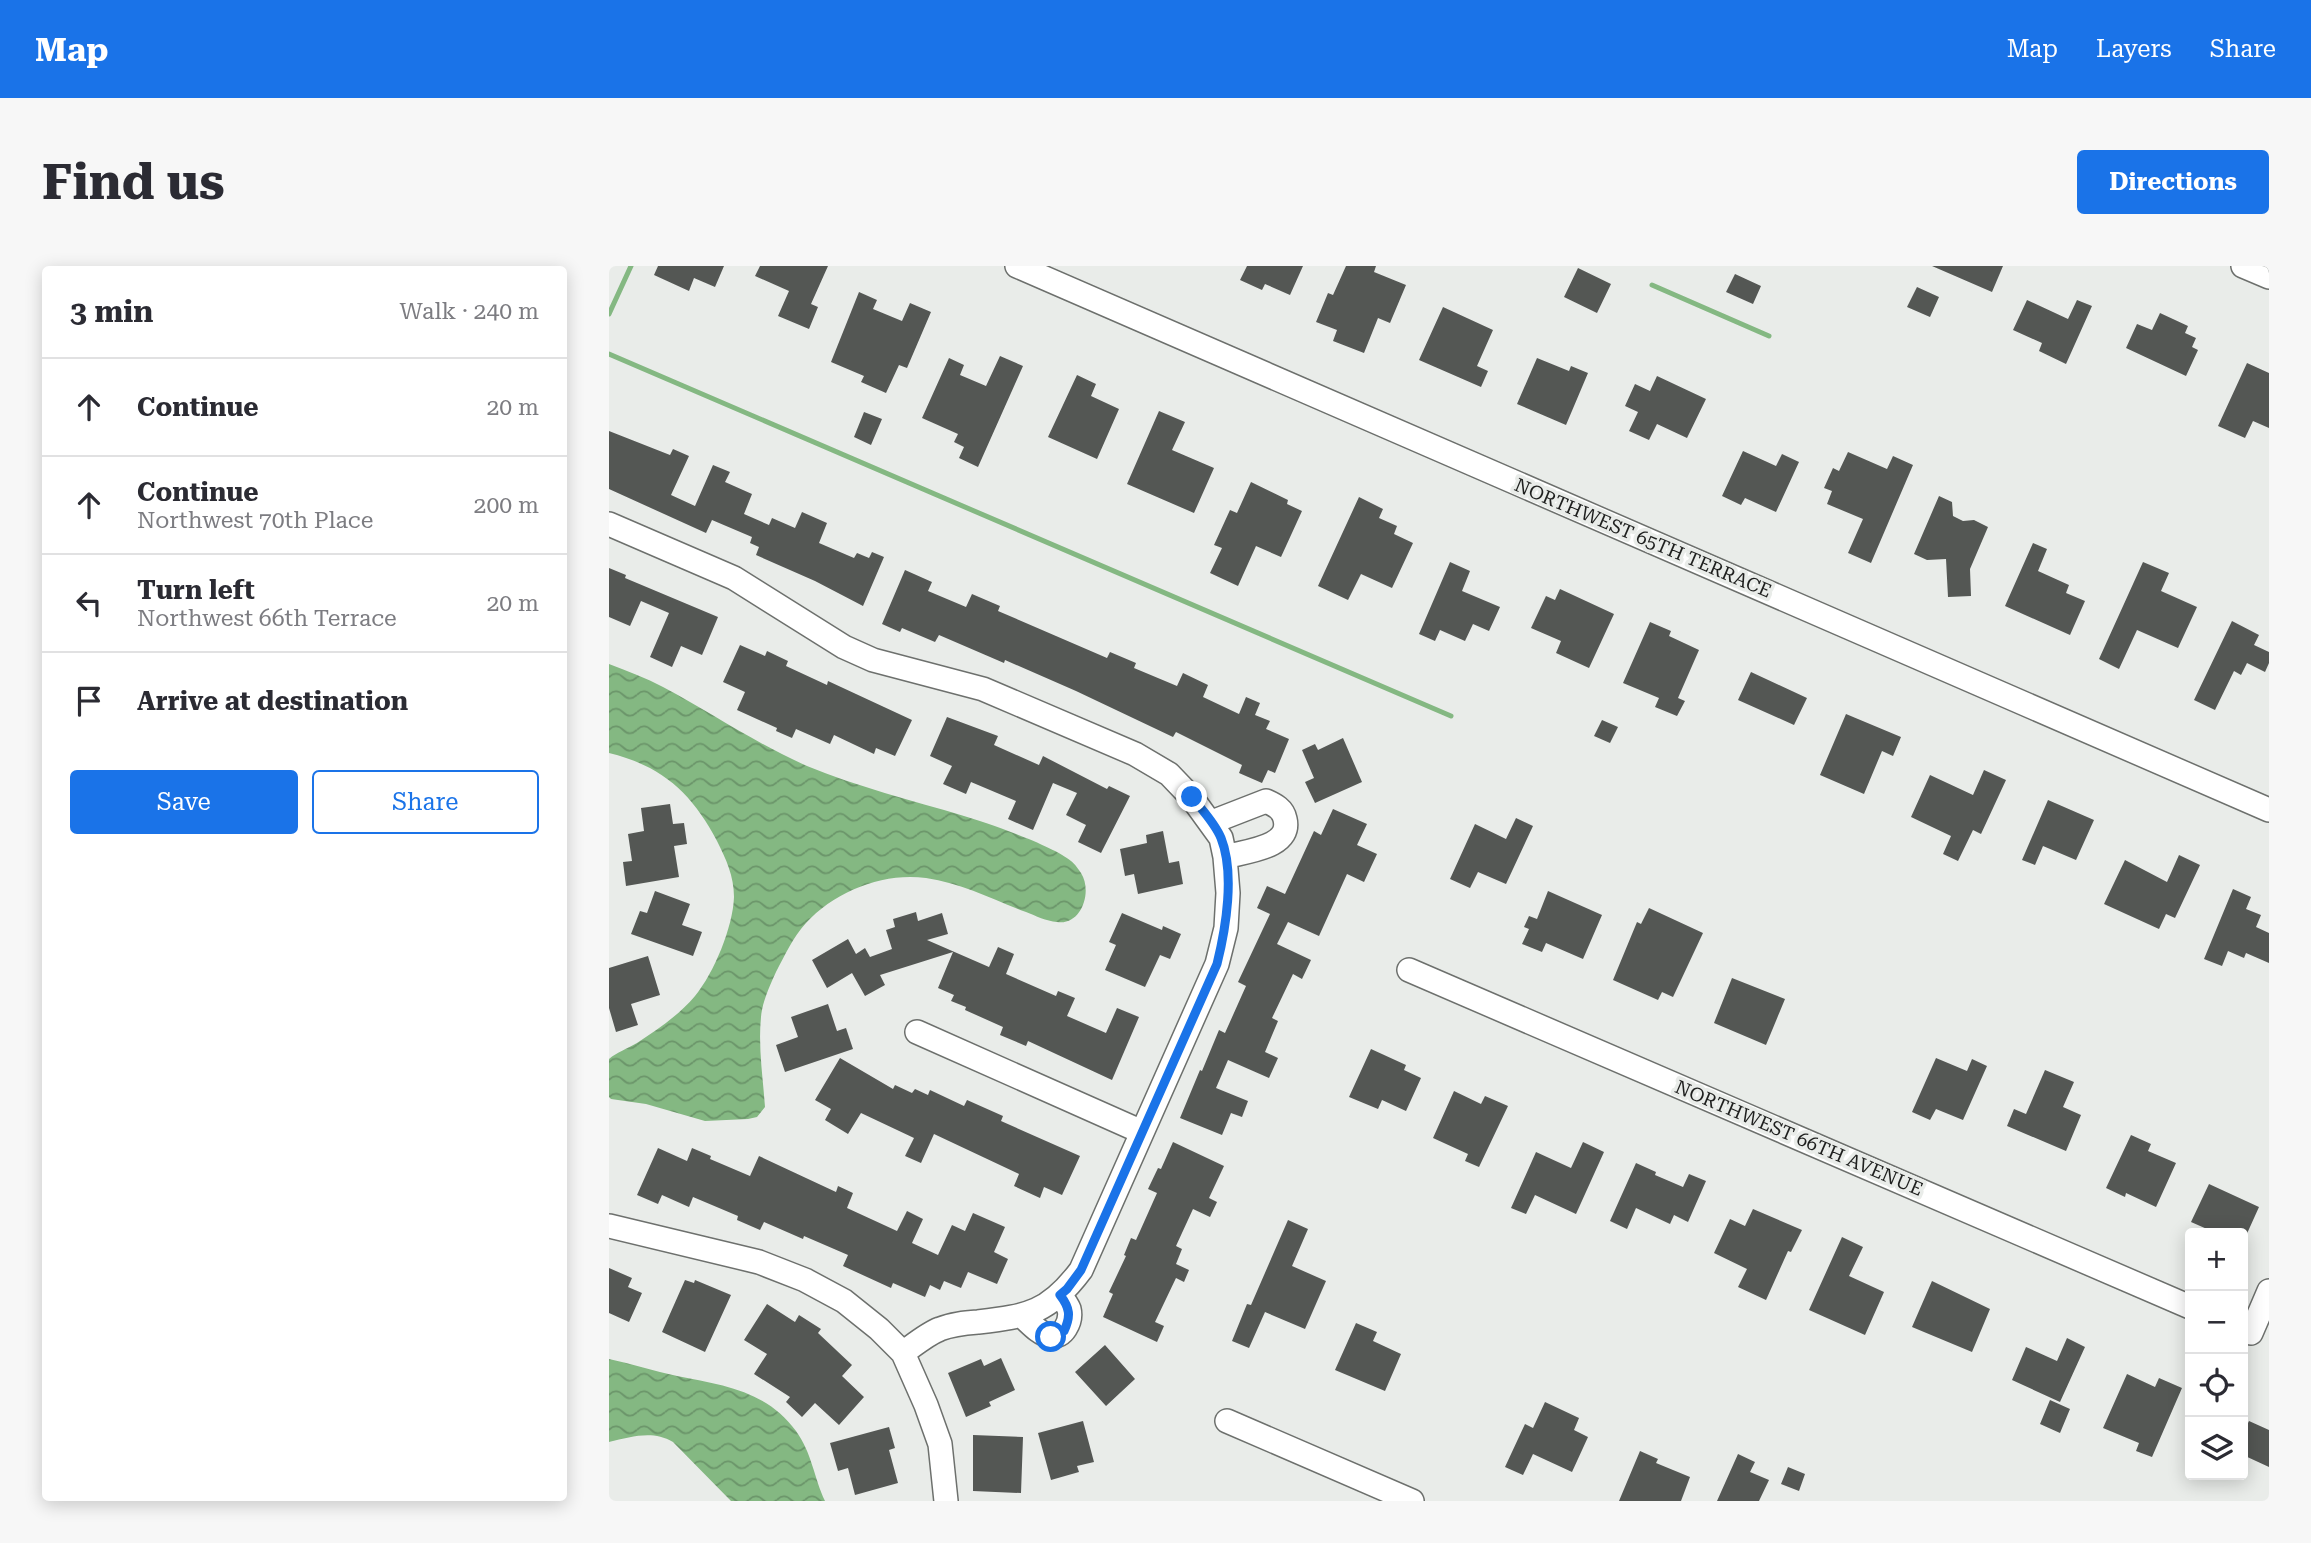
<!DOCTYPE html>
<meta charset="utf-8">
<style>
:root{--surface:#fff;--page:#f7f7f7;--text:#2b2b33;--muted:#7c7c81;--line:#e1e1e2;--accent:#1a73e8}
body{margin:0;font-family:"Roboto Serif",serif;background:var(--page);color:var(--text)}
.controls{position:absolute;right:21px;bottom:21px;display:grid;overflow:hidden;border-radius:7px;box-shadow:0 4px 18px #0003}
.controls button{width:63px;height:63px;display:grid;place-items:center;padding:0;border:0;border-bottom:2px solid var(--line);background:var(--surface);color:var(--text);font:35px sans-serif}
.stop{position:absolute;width:21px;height:21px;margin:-16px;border:5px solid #1a73e8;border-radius:50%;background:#fff}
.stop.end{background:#1a73e8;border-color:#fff;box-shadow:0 2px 7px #0008}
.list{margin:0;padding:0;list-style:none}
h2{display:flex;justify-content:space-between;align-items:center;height:91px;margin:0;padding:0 28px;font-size:30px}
h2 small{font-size:23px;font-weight:400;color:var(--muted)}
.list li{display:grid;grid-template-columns:46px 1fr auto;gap:21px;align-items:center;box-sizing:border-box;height:98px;padding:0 28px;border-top:2px solid var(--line)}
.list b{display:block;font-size:26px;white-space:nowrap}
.list p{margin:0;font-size:23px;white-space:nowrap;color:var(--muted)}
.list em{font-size:23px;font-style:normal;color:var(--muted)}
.actions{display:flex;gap:14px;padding:21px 28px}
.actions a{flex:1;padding:16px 0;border:2px solid var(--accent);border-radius:7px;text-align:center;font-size:24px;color:var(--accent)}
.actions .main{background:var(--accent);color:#fff}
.icon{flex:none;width:38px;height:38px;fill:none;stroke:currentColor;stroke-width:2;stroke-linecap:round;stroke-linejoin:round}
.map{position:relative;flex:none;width:1660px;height:1235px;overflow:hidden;border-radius:7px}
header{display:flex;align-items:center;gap:42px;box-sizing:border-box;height:98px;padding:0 35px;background:var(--accent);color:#fff}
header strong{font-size:33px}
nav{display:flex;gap:38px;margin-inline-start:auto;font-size:24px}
.intro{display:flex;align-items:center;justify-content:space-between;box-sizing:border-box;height:168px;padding:0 42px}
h1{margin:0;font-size:49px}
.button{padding:18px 32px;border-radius:7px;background:var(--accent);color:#fff;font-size:24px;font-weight:700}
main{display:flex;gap:42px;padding:0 42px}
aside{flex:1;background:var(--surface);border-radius:7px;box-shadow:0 4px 18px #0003}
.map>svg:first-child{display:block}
.water{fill:url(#water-waves)}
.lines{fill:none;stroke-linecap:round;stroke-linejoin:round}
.stream{stroke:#84b882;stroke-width:5}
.building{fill:#545754}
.minor-casing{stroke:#6d706d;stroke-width:26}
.minor{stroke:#fff;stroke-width:23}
.route{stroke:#1a73e8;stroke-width:9}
.labels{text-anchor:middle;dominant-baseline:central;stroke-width:7;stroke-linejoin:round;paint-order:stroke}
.street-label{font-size:19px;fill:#1e1f1e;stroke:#e9ece9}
</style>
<header>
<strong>Map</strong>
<nav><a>Map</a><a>Layers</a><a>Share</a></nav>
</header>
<div class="intro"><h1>Find us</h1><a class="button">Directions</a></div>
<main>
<aside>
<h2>3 min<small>Walk · 240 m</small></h2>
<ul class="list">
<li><svg class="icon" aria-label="ahead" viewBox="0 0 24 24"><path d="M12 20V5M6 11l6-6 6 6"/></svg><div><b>Continue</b></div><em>20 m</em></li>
<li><svg class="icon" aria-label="ahead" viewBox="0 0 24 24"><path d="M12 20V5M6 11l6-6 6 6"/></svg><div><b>Continue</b><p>Northwest 70th Place</p></div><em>200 m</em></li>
<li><svg class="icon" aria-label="left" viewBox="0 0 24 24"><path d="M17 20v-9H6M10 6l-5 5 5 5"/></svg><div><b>Turn left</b><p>Northwest 66th Terrace</p></div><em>20 m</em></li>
<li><svg class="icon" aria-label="arrive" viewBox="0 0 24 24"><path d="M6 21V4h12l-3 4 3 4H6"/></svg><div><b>Arrive at destination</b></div></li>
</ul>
<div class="actions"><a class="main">Save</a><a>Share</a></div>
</aside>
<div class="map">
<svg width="1660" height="1235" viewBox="0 0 1660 1235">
<defs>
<pattern id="water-waves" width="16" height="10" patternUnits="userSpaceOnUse" patternTransform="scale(1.75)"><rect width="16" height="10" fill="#84b882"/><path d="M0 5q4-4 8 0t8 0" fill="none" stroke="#6b956a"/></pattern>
</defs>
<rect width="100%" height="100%" fill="#e9ece9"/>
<path class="water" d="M0,398C18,405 37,412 54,421C103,447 146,477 198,500C249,521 302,534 355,550C379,557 445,580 462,595C466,598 470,604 472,607C484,626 472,660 448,656C437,655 427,650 417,646C384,634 353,617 317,612C275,606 226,625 197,657C184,671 176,689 167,706C161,719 153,737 152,751C149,781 154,812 156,841L148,851L139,853L96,855L37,838L2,833L0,831V793C8,786 18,783 28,777C49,763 70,749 86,730C105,707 124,661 125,631C125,610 117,593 108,575C83,527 53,500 0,487Z
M0,1093C23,1098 45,1105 68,1110C114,1119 158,1125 187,1165C203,1187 205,1212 216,1235H122L64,1176C43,1164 23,1171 0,1176Z"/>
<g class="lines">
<path class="stream" d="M1043,19L1160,70
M0,48L22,0
M0,88L842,450"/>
</g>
<path class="building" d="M49,0H115L106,21L85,12L80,25L45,9Z
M151,0H219L202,38L209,41L200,63L169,50L180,25L146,10Z
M638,0H694L681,29L656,18L653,24L631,14Z
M737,0H767L765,6L797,19L781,57L769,52L755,87L724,75L728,64L707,56L719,27L724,29Z
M1323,0H1394L1383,26Z
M969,2L1002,18L988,47L955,31Z
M1126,8L1152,20L1144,38L1117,26Z
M1308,21L1330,31L1321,51L1298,41Z
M250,26L268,34L264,43L293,55L301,37L322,46L298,102L290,99L277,127L252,116L255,110L222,96Z
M1418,34L1459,53L1468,34L1483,40L1457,98L1430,85L1433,77L1404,64Z
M834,41L884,64L868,100L879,105L872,121L810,94Z
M1551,47L1579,60L1576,67L1587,72L1583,81L1589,84L1577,110L1517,82L1528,58L1543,64Z
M391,90L414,100L369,201L350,192L355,181L345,176L349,168L313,152L340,92L355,99L351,109L377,120Z
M928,92L960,105L962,100L979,107L957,159L908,138Z
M1638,97L1660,107V162L1644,155L1636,172L1609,160Z
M468,109L487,118L482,130L510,143L488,193L439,171Z
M1048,110L1097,133L1078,172L1048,158L1040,174L1020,165L1029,146L1016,140L1026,118L1041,125Z
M550,145L576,156L563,184L605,202L585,247L518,218Z
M255,146L273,153L262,179L245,171Z
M0,165L61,189L64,183L80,190L62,229L86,240L104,199L121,206L116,216L143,228L135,248L160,259L163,252L186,262L193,246L218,257L210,277L245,292L248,287L260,292L263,286L275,291L254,340L206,315L147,289L150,281L141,277L143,271L103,254L97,267L0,223Z
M1134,185L1167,200L1173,188L1190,196L1167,246L1136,232L1132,239L1113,230Z
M1239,186L1278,203L1284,190L1304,199L1262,297L1239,287L1254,253L1218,238L1223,225L1215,222L1224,202L1230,205Z
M642,216L679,234L678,238L693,245L672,291L647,280L629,320L601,307L613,282L605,279L621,244L628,247Z
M1330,230L1343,236L1344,250L1354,255L1365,254L1379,261L1361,303L1362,330L1339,331L1337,293L1318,294L1305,288Z
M750,231L774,243L770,252L788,260L785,268L804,277L783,322L752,308L739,334L709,320Z
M1424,277L1438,283L1429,305L1460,319L1457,327L1476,335L1461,369L1396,340Z
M841,296L861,305L853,325L891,341L880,365L864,358L856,375L831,364L826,375L810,368Z
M1534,296L1560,307L1552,325L1588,341L1569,382L1528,364L1510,403L1490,393Z
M0,302L17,309L16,312L109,351L93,389L72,380L63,401L41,391L60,347L32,335L21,360L0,351Z
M296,304L323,316L319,325L357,341L363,328L391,340L389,345L498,392L501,386L527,397L525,402L568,420L574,407L599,419L594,431L630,448L637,431L651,437L646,449L661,455L657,463L680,473L666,507L659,504L653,517L630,507L633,499L567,466L564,471L467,425L396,394L395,397L330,369L326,376L293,362L291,366L273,358Z
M951,323L1005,348L980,402L947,387L952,375L922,362L937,330L946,334Z
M1623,355L1650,369L1645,379L1660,386V397L1656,406L1638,397L1632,409L1625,405L1606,444L1585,434Z
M1041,356L1062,365L1060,370L1090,384L1069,432L1076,435L1068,450L1046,441L1050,432L1014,417Z
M131,379L156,390L158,385L179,395L177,400L218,419L219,415L303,454L286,490L267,482L265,488L225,469L221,478L187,463L183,472L167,465L168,462L128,444L136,426L114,416Z
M1142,406L1198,432L1185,459L1129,434Z
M1237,448L1292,471L1284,490L1273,485L1255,528L1211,509Z
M338,451L389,470L385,479L430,499L434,490L498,523L500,520L521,530L492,587L469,576L477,559L457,549L468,527L444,517L424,564L399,553L407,535L362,516L357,528L334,518L343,500L321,490Z
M993,454L1009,461L1001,477L985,470Z
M734,472L753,516L706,537L696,516L705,512L693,484L706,478L709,484Z
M1375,504L1397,514L1372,568L1364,564L1349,595L1334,588L1342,570L1302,551L1321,509L1364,529Z
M1439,534L1485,554L1467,594L1434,580L1426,599L1413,594Z
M61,538L64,558L75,557L78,578L65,580L70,611L17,620L14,596L23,595L19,568L35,565L32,542Z
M724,543L758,558L748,579L768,588L755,616L738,608L710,670L679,656L668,678L702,694L693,713L684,708L663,752L669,755L656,786L669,792L660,812L619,794L607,822L639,835L633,851L622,847L613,869L571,852L591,804L593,805L610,764L616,767L637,720L629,716L661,648L648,642L658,620L676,628L705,565L712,569Z
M907,552L924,560L897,618L869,606L861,622L841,613L866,558L897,573Z
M554,565L560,597L570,595L574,618L529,628L525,608L516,610L511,583L538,577L537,569Z
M1570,589L1591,599L1566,652L1557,648L1550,663L1495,638L1516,594L1558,616Z
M1624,623L1642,631L1637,643L1652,649L1647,661L1660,667V697L1637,687L1635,692L1619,685L1613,700L1595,693Z
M46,625L81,638L73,659L93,666L84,690L22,668L31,645L38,647Z
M939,625L993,649L974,693L937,677L933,686L913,678L920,663L915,661L920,650L928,653Z
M1040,642L1094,667L1064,731L1053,726L1049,734L1004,714L1028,656L1032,658Z
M307,646L309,655L333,647L339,668L318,674L380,701L389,681L405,688L397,708L447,730L449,725L466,732L458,750L497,767L508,742L530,751L503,814L419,775L417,780L391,769L394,761L356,744L357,741L342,735L345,729L329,722L344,686L271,709L276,719L256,730L243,707L218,722L203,694L239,673L247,688L256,682L261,691L283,683L277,664L286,661L284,653Z
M513,647L553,664L554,660L572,668L561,693L551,689L536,721L496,704L507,679L500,676Z
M39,690L51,729L22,738L29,759L7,766L0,742V702Z
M1123,712L1176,733L1157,779L1105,757Z
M219,738L228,765L237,762L244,783L176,806L167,779L189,771L182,751Z
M762,783L797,799L795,804L812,812L797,845L773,834L769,843L740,831Z
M231,792L284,823L286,819L303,827L306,823L319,829L321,824L355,840L358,834L394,850L392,855L471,890L453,929L435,921L431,932L405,920L410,908L325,868L312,897L296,890L305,872L252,847L239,868L216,854L222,843L206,834Z
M1327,792L1358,805L1363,793L1378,800L1354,854L1327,843L1321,854L1303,846Z
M1436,804L1465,816L1454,841L1472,849L1457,885L1398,860L1405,843L1417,848Z
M845,825L872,838L876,830L899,840L870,901L856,895L859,888L824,872Z
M1522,869L1542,878L1539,885L1567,897L1547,941L1517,927L1516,931L1497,922Z
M564,876L615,900L600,932L608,936L601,951L584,943L567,980L573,983L567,998L580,1004L575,1016L567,1012L546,1056L555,1060L548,1076L494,1051L504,1028L500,1026L517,990L515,989L522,972L527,974L548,927L539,923L549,902L552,903Z
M974,876L995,886L967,948L926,929L917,948L902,942L927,886L962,902Z
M49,882L78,895L83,882L102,890L101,893L141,910L150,890L227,926L229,920L244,927L238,942L288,965L298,945L314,953L303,977L329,989L343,959L356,965L364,947L396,961L385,986L399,993L388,1018L359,1006L352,1022L335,1015L331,1024L321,1019L316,1031L284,1017L282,1022L234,1000L239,989L195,970L194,973L155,956L151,964L128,954L129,950L84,931L80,941L53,929L49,938L28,929Z
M1027,897L1047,906L1046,909L1074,921L1080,908L1097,915L1079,956L1065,949L1061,958L1027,942L1018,963L1001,955Z
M1600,918L1650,941L1636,972L1634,967H1596L1598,963L1582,956Z
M1144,943L1193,964L1182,986L1179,985L1157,1034L1129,1021L1138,1003L1105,987L1121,953L1136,960Z
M679,954L699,963L683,1000L717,1015L696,1063L656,1046L640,1082L623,1075L638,1038L642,1039Z
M1233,971L1254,981L1240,1010L1275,1026L1256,1069L1200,1044Z
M0,1002L23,1012L19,1021L33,1027L20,1056L0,1047Z
M76,1014L85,1017L86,1014L122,1029L96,1086L53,1066Z
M1323,1015L1381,1043L1363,1086L1303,1061Z
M158,1038L186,1056L190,1049L212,1063L209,1067L243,1099L233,1110L255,1131L230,1159L206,1137L193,1151L177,1136L181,1131L145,1108L158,1088L135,1074Z
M747,1057L768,1066L764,1075L792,1088L776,1125L726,1104Z
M1458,1072L1476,1081L1451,1136L1403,1114L1417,1081L1448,1095Z
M496,1079L526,1113L497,1140L466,1106Z
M392,1092L406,1124L380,1136L382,1140L357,1151L339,1107L372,1093L375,1100Z
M1518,1108L1546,1121L1550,1112L1573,1122L1543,1191L1527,1185L1530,1177L1494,1162Z
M1441,1134L1461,1143L1451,1167L1431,1158Z
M936,1136L970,1152L965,1164L979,1171L963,1206L924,1188L914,1209L896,1201L916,1158L924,1162Z
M474,1155L485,1196L468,1200L470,1206L442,1214L429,1167Z
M1640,1155L1660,1164V1201L1634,1189V1167Z
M280,1161L286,1182L280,1184L289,1217L246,1229L239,1202L229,1205L221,1177Z
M364,1169L414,1171L412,1227L364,1225Z
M1031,1185L1049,1193L1047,1197L1081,1211L1072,1235H1010Z
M1129,1188L1146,1196L1141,1206L1160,1214L1150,1235H1108Z
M1179,1201L1196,1208L1190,1225L1172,1218Z"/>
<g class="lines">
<defs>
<path id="minor" d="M408,0L1660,544
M1634,0L1660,11
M0,258L125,312L235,381L264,394L374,423L526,488L560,508L583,532L612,572L616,591L619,627L617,662L608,698L472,1004C440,1047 419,1050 369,1056C356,1057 343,1058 331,1063C318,1068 305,1079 294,1087
M603,556L657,535C666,539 674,543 676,553C683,582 636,585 616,591
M800,704L1581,1041
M308,766L533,866
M0,960L150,996L196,1014L235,1035L270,1063L294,1087L317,1139L331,1178L337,1235
M413,1050C421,1057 430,1068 441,1070C454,1073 463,1055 460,1043C458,1038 454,1033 451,1029
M1642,1067L1660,1025
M618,1155L803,1235"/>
</defs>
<use href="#minor" class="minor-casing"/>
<use href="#minor" class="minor"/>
</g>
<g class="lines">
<path class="route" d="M442,1071L455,1065C462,1050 461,1042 451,1029L458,1023L472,1004L608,698C617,662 626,607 612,572C606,557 593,544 583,531"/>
</g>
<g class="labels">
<g class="street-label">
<text transform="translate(1034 272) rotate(23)">NORTHWEST 65TH TERRACE</text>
<text transform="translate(1190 872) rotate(23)">NORTHWEST 66TH AVENUE</text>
</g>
</g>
</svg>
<div class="controls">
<button>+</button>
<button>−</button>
<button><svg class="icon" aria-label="locate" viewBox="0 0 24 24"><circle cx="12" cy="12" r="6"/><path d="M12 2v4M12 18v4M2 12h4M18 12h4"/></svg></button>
<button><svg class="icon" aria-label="layers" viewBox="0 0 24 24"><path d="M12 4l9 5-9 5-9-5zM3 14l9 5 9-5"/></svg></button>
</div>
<div class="stop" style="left:442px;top:1071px"></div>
<div class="stop end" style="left:583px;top:531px"></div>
</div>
</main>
